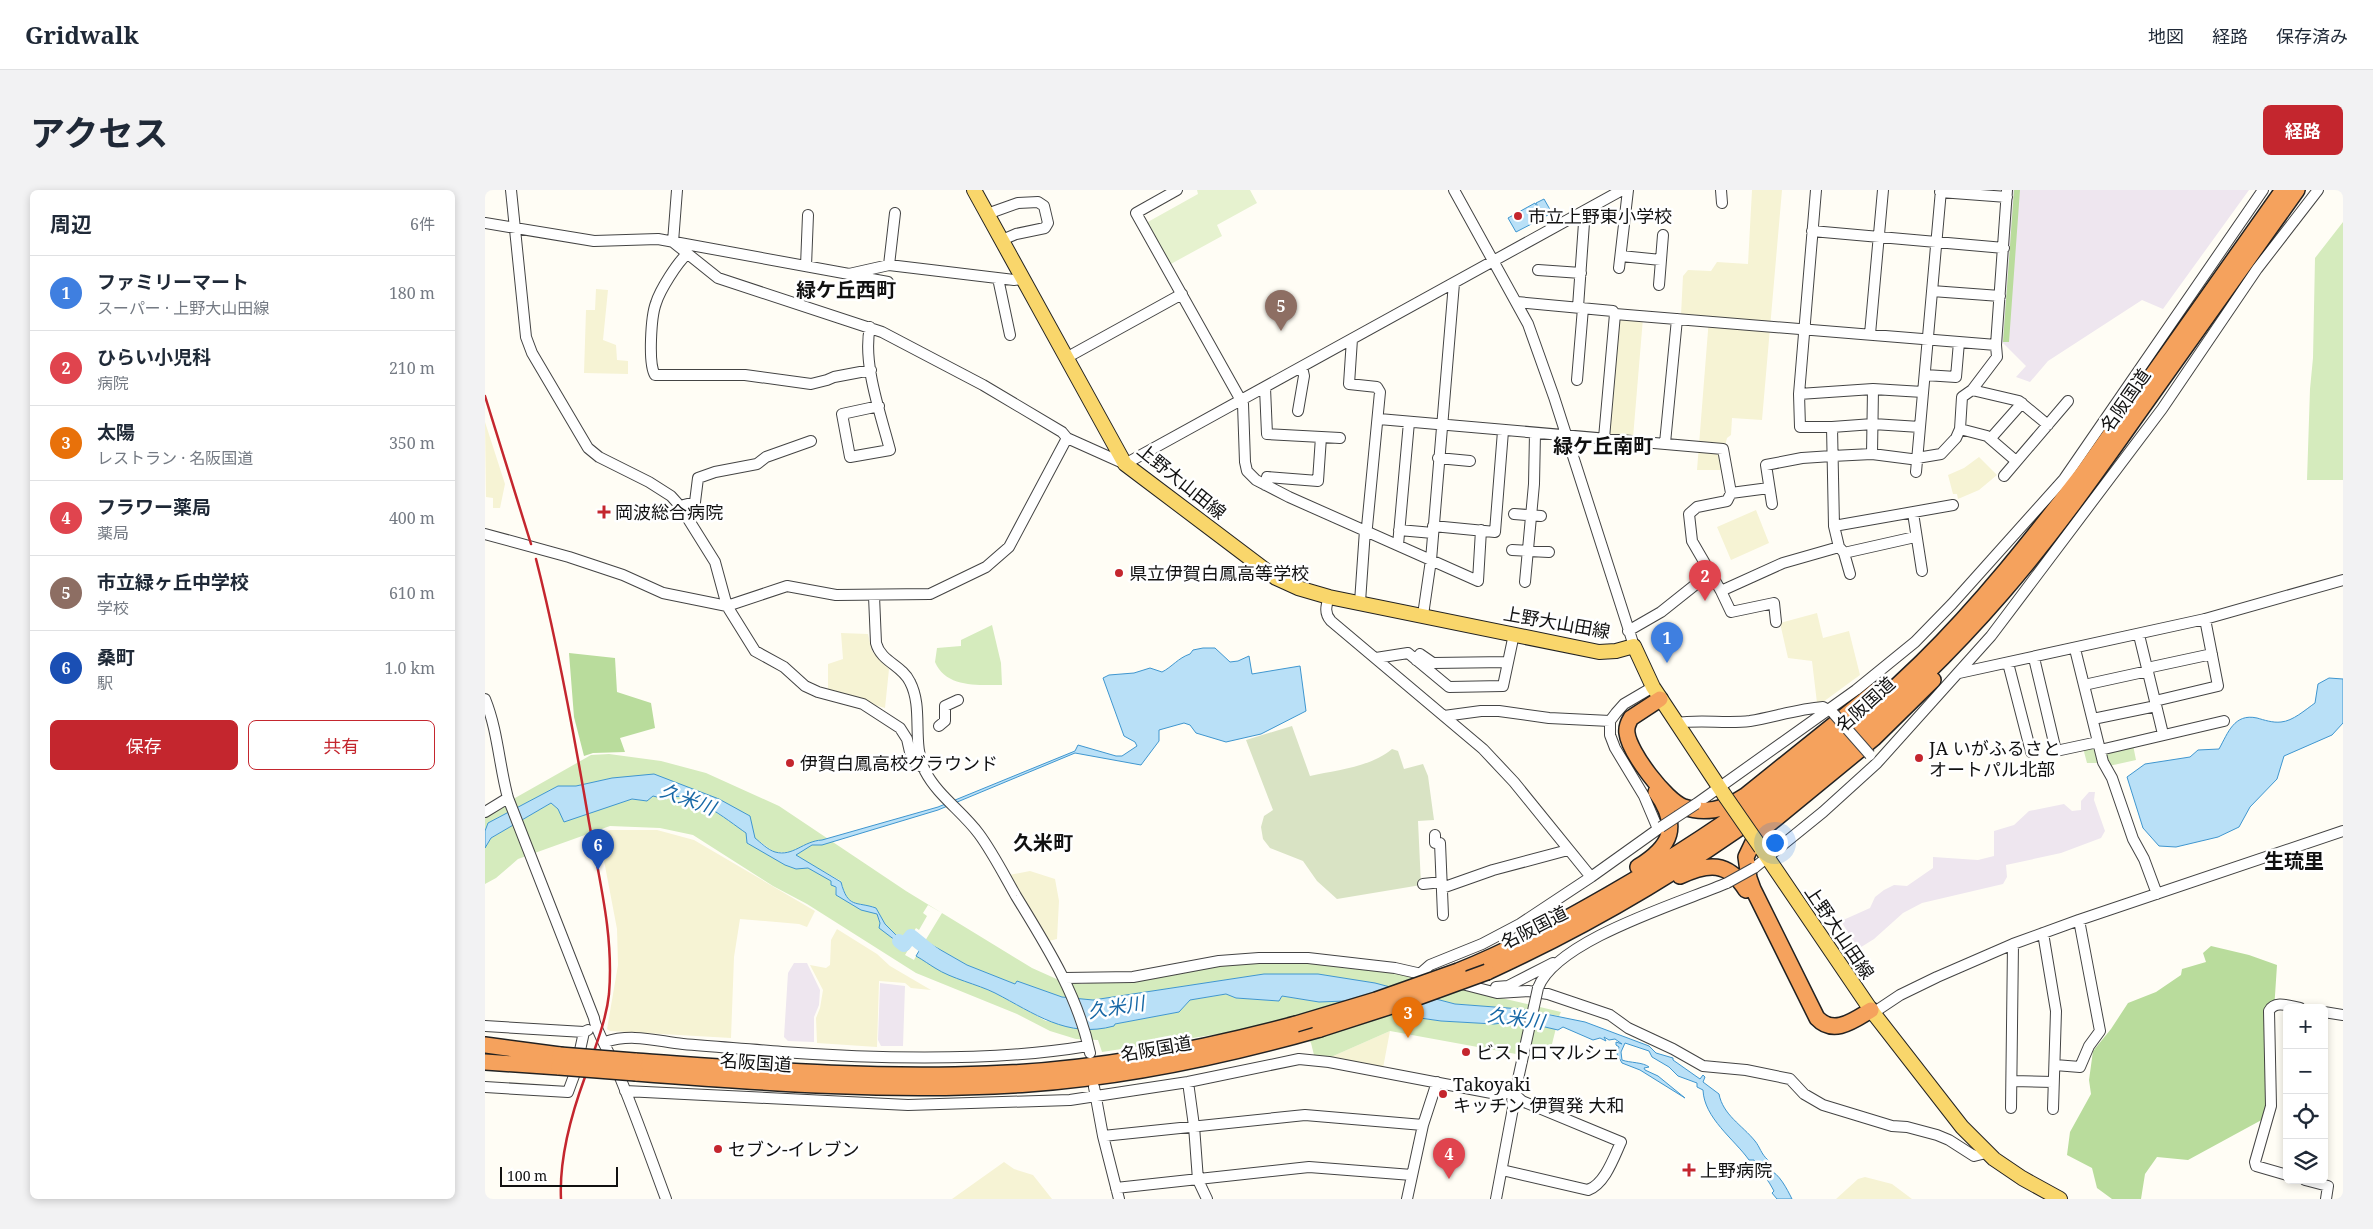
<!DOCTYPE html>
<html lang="ja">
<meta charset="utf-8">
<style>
:root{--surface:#fff;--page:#f2f2f3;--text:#1f2937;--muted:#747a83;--line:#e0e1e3;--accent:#c4262e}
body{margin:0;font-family:"Noto Serif","Noto Sans JP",serif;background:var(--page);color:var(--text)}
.controls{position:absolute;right:15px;bottom:15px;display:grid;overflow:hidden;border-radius:8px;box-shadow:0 2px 8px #0003}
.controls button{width:45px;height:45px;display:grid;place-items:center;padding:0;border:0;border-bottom:1px solid var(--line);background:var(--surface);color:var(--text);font:25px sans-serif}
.scale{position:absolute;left:15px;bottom:12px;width:118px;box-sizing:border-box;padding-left:5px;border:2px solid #111;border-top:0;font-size:14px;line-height:18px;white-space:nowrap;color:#111;-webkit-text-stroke:4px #fff;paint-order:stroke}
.you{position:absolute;left:1289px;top:652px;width:18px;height:18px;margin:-12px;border:4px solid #fff;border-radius:50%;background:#1a73e8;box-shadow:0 0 0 8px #1a73e833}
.badge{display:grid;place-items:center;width:32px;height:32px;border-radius:50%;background:var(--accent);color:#fff;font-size:16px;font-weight:700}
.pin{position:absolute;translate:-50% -41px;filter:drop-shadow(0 1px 2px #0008)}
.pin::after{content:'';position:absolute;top:26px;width:18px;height:15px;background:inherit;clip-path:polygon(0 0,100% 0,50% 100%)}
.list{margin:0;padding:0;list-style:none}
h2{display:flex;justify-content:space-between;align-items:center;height:65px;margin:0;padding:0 20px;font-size:21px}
h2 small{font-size:16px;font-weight:400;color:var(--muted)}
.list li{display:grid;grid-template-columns:32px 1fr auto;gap:15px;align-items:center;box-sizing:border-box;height:75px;padding:0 20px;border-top:1px solid var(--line)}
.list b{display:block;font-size:19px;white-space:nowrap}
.list p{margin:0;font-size:16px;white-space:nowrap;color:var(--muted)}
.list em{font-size:16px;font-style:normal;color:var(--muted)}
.actions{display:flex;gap:10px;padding:15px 20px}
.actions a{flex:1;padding:11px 0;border:1px solid var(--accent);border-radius:8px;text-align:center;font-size:18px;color:var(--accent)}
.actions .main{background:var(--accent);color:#fff}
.icon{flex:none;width:28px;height:28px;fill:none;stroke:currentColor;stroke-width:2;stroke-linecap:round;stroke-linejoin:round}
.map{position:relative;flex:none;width:1858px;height:1009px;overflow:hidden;border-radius:8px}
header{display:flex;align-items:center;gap:30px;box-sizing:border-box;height:70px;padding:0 25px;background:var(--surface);border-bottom:1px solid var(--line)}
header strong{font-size:24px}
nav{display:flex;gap:28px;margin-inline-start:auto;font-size:18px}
.intro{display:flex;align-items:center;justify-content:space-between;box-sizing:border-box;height:120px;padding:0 30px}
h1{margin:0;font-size:35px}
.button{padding:12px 22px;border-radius:8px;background:var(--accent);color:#fff;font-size:18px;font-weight:700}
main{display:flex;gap:30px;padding:0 30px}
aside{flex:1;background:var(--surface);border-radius:8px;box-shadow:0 2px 8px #0003}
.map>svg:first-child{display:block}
.industrial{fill:#eee6ef}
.farmland{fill:#f6f3d4}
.green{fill:#d5ebbd}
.forest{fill:#b9dc9c}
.cemetery{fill:#d9e3c4}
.pitch{fill:#e6f2cf}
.water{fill:#b9e0f7;stroke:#3f96cf}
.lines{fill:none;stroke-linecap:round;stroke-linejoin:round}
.river{stroke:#b9e0f7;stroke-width:14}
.minor-casing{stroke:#444;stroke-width:12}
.major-casing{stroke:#222;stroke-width:16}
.highway-casing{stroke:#222;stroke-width:18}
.minor{stroke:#fff;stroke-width:10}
.major{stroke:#f9d66b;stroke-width:14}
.highway{stroke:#f5a25d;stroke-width:15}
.rail{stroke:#c4262e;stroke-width:2.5}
.minor-bridge-casing{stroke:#444;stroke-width:12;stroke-linecap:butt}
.major-bridge-casing{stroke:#222;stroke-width:16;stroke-linecap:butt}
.highway-bridge-casing{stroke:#222;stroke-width:18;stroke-linecap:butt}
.minor-bridge{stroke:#fff;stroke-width:10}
.major-bridge{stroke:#f9d66b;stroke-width:14}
.highway-bridge{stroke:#f5a25d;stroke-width:15}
.poi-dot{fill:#c4262e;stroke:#fff;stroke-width:2}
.labels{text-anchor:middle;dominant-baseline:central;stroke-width:5;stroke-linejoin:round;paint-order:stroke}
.poi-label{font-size:18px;fill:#111;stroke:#fff;text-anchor:start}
.street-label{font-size:18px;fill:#111;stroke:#fff}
.water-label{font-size:19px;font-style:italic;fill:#1768a6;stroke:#fff}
.quarter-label{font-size:20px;font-weight:bold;fill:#111;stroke:#fff}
</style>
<header>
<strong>Gridwalk</strong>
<nav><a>地図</a><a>経路</a><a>保存済み</a></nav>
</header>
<div class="intro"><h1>アクセス</h1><a class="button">経路</a></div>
<main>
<aside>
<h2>周辺<small>6件</small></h2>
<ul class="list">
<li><span class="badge" style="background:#3f7fe0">1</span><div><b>ファミリーマート</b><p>スーパー · 上野大山田線</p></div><em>180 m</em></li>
<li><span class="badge" style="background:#e0444e">2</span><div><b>ひらい小児科</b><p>病院</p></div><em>210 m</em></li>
<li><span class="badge" style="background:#e8710a">3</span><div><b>太陽</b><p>レストラン · 名阪国道</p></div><em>350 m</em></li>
<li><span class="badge" style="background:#e0444e">4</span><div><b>フラワー薬局</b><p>薬局</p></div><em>400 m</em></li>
<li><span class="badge" style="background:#8d6e63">5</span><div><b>市立緑ヶ丘中学校</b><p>学校</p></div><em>610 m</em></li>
<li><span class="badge" style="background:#1a4fb4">6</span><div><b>桑町</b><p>駅</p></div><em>1.0 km</em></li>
</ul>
<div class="actions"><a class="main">保存</a><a>共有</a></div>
</aside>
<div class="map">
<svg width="1858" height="1009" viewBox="0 0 1858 1009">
<rect width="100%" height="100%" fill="#fffdf5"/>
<path class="industrial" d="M1527,0H1764L1678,119L1657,110L1563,171L1545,192L1531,187L1541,176L1515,150Z
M1604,602H1610L1609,610L1620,641L1616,648L1576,663L1521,675L1522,687L1518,694L1437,713L1418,723L1389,749L1373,759L1356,731L1385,718L1390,707L1399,700L1409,695L1422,696L1448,678V667L1493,670L1509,666V641L1529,635L1544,621L1579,614L1587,621L1596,620V611Z
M309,773H322L335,800L334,815L329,827V852L303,851L299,847L303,783Z
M395,793L420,796L418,856H396L393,850Z"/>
<path class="farmland" d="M1267,0H1297L1277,230L1247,228L1246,245L1242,248L1240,256L1237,280H1212L1224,128L1196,125L1198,86L1203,80L1226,81L1232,72L1263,74Z
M111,99L123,100L118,150L131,155L132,170L143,171V184L99,183L101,120H110Z
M1133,126L1158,128L1148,248L1124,246Z
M0,232L20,294L15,318H8V308L1,307Z
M1494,267L1512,285L1494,300L1473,309L1472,304H1468L1463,285L1479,278Z
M1271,320L1284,353L1246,370L1232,337Z
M1332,423L1338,448L1364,441L1375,485L1338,512L1332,513L1327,471L1303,468L1295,433Z
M356,443L383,444L387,461L404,479L400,518L343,501V474L358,469Z
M125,640H172L209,650L330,721L322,737L314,734L255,729L249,767L246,848L125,841L122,839L133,775L132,739L117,660L116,643Z
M545,681L570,689L574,711L572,749L564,751L524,685Z
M352,739L392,764L405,776L446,800L426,798L420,793L394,791L392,857L332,853L331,828L335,818L338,800L325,775L341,778L345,775L346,750Z
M905,841L898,878L846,867Z
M519,972L529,979L548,985L567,1009H467Z
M1380,987L1407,994L1427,1009H1351L1373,989Z"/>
<path class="green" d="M1858,32V290H1822L1825,199L1828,168L1830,68Z
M507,435L516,473L517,495C493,495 461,498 450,472L452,458L476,456V450Z
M1648,555L1651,570L1624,576L1620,561Z
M1607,556L1610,558L1614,573H1602L1598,558Z
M124,564L176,571L221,583L294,616L421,701L547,778L576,791L597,794L730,776L777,771H823L901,781L1076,822L1074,826L1036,819L970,814L890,793L832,784H779L608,810L577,807L532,791L530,794L482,775L440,751L457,723L443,715L438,723L442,726L434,740L431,738L426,746L414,748L400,734L391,718C370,711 363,719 356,691L306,663L289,662L270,648L234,609L127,588L91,596H73L3,633L0,641V625L106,565Z
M168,605L180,609C203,597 242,631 262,643V653C287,663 325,673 346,691C350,695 351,699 351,705L392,724C397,740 408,752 423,760L420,765L429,770L431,766L449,777L510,803L561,831L629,836L630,834L694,822L705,810L742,804L751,808L794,811L797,806L834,812L860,811L928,827L956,831L1009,834L1034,831L1071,838L1067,854L1031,864L905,841L846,867L829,865L826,853L811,832L617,862L613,850L591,849L565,841L532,824L431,783L322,714L288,696L208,645L175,638L125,636L33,669L11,688L0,694V658L6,648L66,613L73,619L127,615L147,609L162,611Z"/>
<path class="forest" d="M1529,0H1535L1524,152H1518Z
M84,463L130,468L132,502L166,513L170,538L135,548L140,562L108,563L99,566L89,527Z
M1726,756L1764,765L1792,775L1782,927L1703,970L1672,967L1660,984L1656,1009H1627L1612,998L1607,978L1582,965L1585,942L1606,904L1604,890L1608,861L1626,839L1643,813L1671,802L1696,785L1697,779L1721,772L1718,763Z"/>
<path class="cemetery" d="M807,536L825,586C851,580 886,577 907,559L913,561L919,579L938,574L943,586L949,630L933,631L936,695L852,709L832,691L818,671L785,658L778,649L776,637L779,626L788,620L761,550Z"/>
<path class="pitch" d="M712,0H765L772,13L732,35L737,46L684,75L661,33L713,4Z"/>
<path class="water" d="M1059,9L1067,23L1059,27L1051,13Z
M1050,13L1058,28L1031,42L1023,28Z
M718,458H730L745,472L753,471L764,466L767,484L815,476L821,521L776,544L741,552L711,543L705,535L699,533L674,540V551L656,575L590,563L453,620L337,655H327L311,665L356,692C363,719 371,711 391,718L400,734L414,748L426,746L429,748L423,760L394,738L395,733L392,724L376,720L351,705V697L346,695V691L323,678L311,679L300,675L262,653L261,643C242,630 203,597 180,609L168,606L162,611L147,609L79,632L73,619L66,613L6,648L0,658V641L3,633L73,596H91L127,588L169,584L234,609L265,626L270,648C275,652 283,660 290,662C308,667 318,651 337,650L453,617L590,561L593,555L631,566H637L652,556L650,552L639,546L618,488L624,485L649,483L665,478L677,482C687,477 693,468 705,464L708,460Z
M1844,488L1858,489V533L1847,545L1799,566L1792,589L1765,617L1754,637L1733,647L1691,657L1674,656L1658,638L1642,587L1660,574L1705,567L1713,560L1734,559C1743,543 1749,523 1772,528C1779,530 1788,533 1796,532C1808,531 1820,520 1830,513L1833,494Z
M440,751L482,775L530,794L532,791L577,807L608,810L779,784H833L890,793L970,814L1036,819L1100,832L1164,856L1171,863L1188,868V870L1215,889L1218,885L1220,887L1218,892L1234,904C1238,925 1257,935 1270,951C1275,957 1276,964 1283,970L1284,980C1294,983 1302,999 1307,1009H1292L1287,1003L1289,1001C1284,990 1274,981 1269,970H1264C1249,949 1219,928 1218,900L1212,897V893L1193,886L1184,877L1167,867L1164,861L1140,853L1136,862L1137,870C1145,873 1158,872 1164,877L1159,878L1160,880L1173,886L1200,908L1155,880L1137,873L1132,864L1134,857L1131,855V852L1137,854L1130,849L1124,850L1119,847L1121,851L1115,848L1108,850L1078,837L1073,840L1034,831L1009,834L956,831L928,827L860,811L834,812L797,806L794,811L751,808L741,804L705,810L694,822L630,834L629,836C582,849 549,823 510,803C492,794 467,789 450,778C445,775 438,770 431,766Z"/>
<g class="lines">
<path class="river" d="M414,751L419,755L426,746L452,767"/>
<defs>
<path id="minor" d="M26,0L41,147L47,163L103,258L114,267L164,292L186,306L195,316L230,372L242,416L270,461L299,477L320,496L333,502L378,514L415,538L422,549L427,571L439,578
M692,0L651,23L758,214L760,272L762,281L771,290L804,307L993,391L996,340
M969,0L1043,134L1069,207L1149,456
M1236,0L1237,13
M1455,2L1522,7
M502,24L533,13L553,12L559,16L563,33L560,38L531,44L517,50
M0,33L109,51L173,49L364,84L404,75L529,90L538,89
M1327,41L1519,58
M188,52L233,88L397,142L498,195L577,242L582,248L640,274L1137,0
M188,52L192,0
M202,64C192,73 175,100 171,113C166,126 163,174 170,185H260L326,194L342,190L349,187L386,180
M1136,66L1176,70
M404,75L410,23
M321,76L323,25
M1134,78L1143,0
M1053,80L1096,83
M370,86L403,92
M515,89L514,93L525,145
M1174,95L1178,45
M1447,101L1515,106
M1032,112L1128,121L1130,124L1511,155
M1093,117L1099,33L1094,25
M385,137C377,173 396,225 405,260L365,267L357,224L394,216
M1385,144L1398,0
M867,149L864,194L892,197L895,202L882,337L880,340L875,412
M581,168L697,104
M1440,185L1471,187L1474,152
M1092,190L1098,118
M780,198L782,244L855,248
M1487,200L1534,211L1563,235
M1314,204L1388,199L1438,202
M813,221L819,186L817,177
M894,229L1238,259L1246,303L1284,298
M1347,237L1388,234L1435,237
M1475,239L1502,246L1531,271
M1119,248L1130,124
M1506,248L1537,213
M1180,253L1192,129
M1387,264L1388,199
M953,268L985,271
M1431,282L1456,0
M1519,286L1583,211
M780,295L782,287L833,291L836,247
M1246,303L1242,311L1212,317L1204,324L1207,351L1236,401L1298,373L1354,357L1349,336L1347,237H1315L1314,204L1331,0
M1287,314L1281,275L1317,268L1347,266L1387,264L1426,269L1456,264L1471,248L1475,239L1477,207L1487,200L1512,167L1511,155L1522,0
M195,316L210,312L213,288L230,282L272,274L281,267L326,251
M1428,323L1437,381
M1029,324L1056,326
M948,336L1010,342L1018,241
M1349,336L1468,315
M914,340L948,343
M0,344L84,367L138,385L178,403L242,416L302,396L351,405L445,404L501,377L524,357L582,248
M913,355L924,232
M1356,359L1359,363L1365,384
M1027,360L1064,362
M1359,363L1430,347
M1040,392L1049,294L1050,243
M1236,401L1246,422L1289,413L1291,432
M389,406L391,453C396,472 417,475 425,492C439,519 426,553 440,581C453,606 477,621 494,644C508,663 519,685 531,706C561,755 593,805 605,863
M844,407C841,416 839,423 846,431L998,559L1029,592L1106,687
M938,425L946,370L969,93
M1143,441L1176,422L1225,383
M1654,445L1678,544
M1590,459L1618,572L1627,588L1648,649L1659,669L1672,704
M891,468L923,463L964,497L1018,496L1029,444
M1549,468L1571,561L1613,552
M931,470L935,464L948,473L1023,472
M1523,473L1546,562
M1662,478L1727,464
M1474,483L1720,429L1858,390
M1599,495L1663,481
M1168,497L1139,514L1131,523L1125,531V545L1130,558L1159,606L1173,639
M0,509C13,541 14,575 23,608L109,828C110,839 127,868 132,880C150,923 165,966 181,1009
M1670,511L1733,496L1720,429
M959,526L996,521H1014L1064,528L1125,531
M1608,529L1671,516
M1191,533C1216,529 1240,534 1265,531C1289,527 1313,519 1338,517L1347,522
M454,536L460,531V516L473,510
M1615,560L1739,531
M1211,614L1371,500L1430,452L1467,414L1579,289L1778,0
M0,622L23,608
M950,645V653H955L958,725
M1269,678L1338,622L1392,573L1506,446L1677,219L1772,79L1833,0
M938,694L957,692
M957,698L1008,680L1083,660
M1558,743L1571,821L1568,919
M937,782L945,775L997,754L1035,734L1106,687L1176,637
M580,788L648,787L734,771L774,768H823L910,778L954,788
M973,793L1012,803L1043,801L1063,804L1125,825L1143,838L1188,859L1218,876L1261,880L1305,889L1319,904L1338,915L1407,936L1422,937L1452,945L1464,950L1489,966L1497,964L1500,960
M1011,797L1023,796L1068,773
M1053,798C1071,750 1195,713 1242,693
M1839,822L1858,825
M1388,823L1415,805L1452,787L1528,754L1594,730L1858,641
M0,836L99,842L103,840
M120,852C147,843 171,851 198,854C231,857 264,859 297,862C394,869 507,872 603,856
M1570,875L1595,877L1604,856L1615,841L1594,730
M1527,891L1568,892
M703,892L709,936L713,990L722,1009
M0,897L83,902L90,883L99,842
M609,897L618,946L634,1009
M140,901L423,915L585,910L703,892L814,869L844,872L1017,905L1031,898L1037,871
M1526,918L1528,754
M618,946L820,925L938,935
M1017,980L1103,1000C1120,994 1129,967 1136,952L1037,911L1027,902
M1802,985L1771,976L1770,972L1786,916L1784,821C1790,810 1804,816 1815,818
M1820,990L1843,996L1841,1009
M631,998L824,977L927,985
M922,1009L938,935L952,892
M1011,1009L1028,918L1027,902"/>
<path id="major" d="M489,0L640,274L791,388L813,398L844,407L1114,462L1131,461L1149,456L1168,497L1240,606
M1276,658L1386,820L1477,937L1509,969L1537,988L1575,1009"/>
<path id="highway" d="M1175,509L1146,528C1143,533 1141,537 1142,543C1144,562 1181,611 1199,617C1221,625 1241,619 1260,606L1392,500
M1153,677C1187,656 1195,636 1171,602
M1195,686C1223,673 1243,671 1261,700
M973,781C1026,760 1076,732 1125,704C1238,639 1344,563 1437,472C1496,414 1547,349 1598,283L1798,0
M1002,782C1196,693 1377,565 1517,403C1566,347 1609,286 1652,225C1706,150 1759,75 1812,0
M1386,820C1369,830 1349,846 1332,828L1268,699L1264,688L1261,667L1272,644L1389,548L1448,490
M0,855L75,865
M150,871C267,879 384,889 502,884C607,881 710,861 811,834
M0,872L74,877
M151,883C281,893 412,903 543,894C642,887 740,866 835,839"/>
</defs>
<use href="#minor" class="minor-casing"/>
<use href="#major" class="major-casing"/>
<use href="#highway" class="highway-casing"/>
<use href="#minor" class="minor"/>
<use href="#major" class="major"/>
<use href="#highway" class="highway"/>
<path class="rail" d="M0,206L46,354
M51,369C73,455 89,544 104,632C114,689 129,745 124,804C121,832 109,860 100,887C86,925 74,968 76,1009"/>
<defs>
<path id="minor-bridge" d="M1349,524L1385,565
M1176,637L1211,614
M1242,693L1269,678
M1037,871L1053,798"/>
<path id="major-bridge" d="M1240,606L1276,658"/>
<path id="highway-bridge" d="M811,834L891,810L973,781
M835,839L925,810L1002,782
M75,865L150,871
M74,877L151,883"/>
</defs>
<use href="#minor-bridge" class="minor-bridge-casing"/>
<use href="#major-bridge" class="major-bridge-casing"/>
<use href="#highway-bridge" class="highway-bridge-casing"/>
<use href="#minor-bridge" class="minor-bridge"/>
<use href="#major-bridge" class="major-bridge"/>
<use href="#highway-bridge" class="highway-bridge"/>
</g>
<g class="poi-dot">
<circle cx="1033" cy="26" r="5"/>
<path d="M116.5 314.5h5v5h5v5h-5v5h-5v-5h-5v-5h5z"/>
<circle cx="634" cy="383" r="5"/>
<circle cx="1434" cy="568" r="5"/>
<circle cx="305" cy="573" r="5"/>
<circle cx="981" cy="862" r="5"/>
<circle cx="958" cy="904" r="5"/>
<circle cx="233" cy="959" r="5"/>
<path d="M1201.5 972.5h5v5h5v5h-5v5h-5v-5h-5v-5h5z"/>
</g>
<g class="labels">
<g class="poi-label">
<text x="1043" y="26">市立上野東小学校</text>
<text x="130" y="322">岡波総合病院</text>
<text x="644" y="383">県立伊賀白鳳高等学校</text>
<text x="1444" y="558">JA いがふるさと<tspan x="1444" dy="21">オートパル北部</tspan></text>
<text x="315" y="573">伊賀白鳳高校グラウンド</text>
<text x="991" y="862">ビストロマルシェ</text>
<text x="968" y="894">Takoyaki<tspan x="968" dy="21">キッチン 伊賀発 大和</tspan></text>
<text x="243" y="959">セブン-イレブン</text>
<text x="1215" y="980">上野病院</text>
</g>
<g class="street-label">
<text transform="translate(1640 210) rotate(-55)">名阪国道</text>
<text transform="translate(697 291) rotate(39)">上野大山田線</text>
<text transform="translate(1072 432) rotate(10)">上野大山田線</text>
<text transform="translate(1380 514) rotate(-42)">名阪国道</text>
<text transform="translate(1049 737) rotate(-27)">名阪国道</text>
<text transform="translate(1355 742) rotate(56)">上野大山田線</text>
<text transform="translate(671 858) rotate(-10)">名阪国道</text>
<text transform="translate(271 872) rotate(4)">名阪国道</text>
</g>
<g class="water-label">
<text transform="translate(203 609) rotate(20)">久米川</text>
<text transform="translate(631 817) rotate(-9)">久米川</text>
<text transform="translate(1031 828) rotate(8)">久米川</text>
</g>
<g class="quarter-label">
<text x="361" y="99">緑ケ丘西町</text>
<text x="1118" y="255">緑ケ丘南町</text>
<text x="558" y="652">久米町</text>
<text x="1809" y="670">生琉里</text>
</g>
</g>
</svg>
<div class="controls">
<button>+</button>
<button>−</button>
<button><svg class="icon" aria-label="locate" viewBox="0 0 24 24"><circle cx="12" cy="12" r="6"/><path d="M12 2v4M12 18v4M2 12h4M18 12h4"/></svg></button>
<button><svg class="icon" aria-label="layers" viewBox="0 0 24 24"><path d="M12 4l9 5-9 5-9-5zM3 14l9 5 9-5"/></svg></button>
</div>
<div class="scale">100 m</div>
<div class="you"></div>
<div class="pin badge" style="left:1182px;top:473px;background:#3f7fe0">1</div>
<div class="pin badge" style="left:1220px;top:411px;background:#e0444e">2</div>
<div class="pin badge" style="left:923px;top:848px;background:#e8710a">3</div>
<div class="pin badge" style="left:964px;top:989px;background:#e0444e">4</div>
<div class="pin badge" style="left:796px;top:141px;background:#8d6e63">5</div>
<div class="pin badge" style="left:113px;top:680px;background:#1a4fb4">6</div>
</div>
</main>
